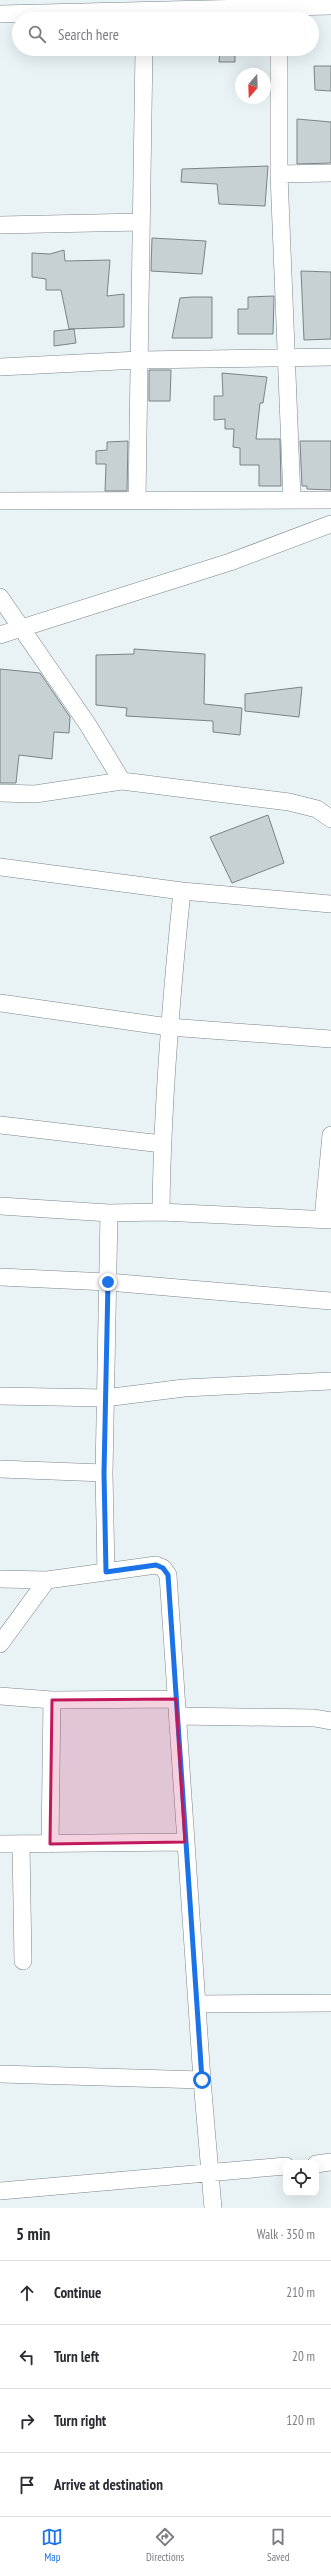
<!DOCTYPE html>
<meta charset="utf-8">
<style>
:root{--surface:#fff;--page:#f2f2f3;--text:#2b2b33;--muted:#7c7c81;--line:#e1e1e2;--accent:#1a73e8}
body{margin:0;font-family:"PT Sans Narrow",sans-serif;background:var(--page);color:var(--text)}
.controls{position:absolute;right:12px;bottom:12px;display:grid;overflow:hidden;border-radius:8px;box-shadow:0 4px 16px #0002}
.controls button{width:36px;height:36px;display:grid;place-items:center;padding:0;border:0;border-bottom:1px solid var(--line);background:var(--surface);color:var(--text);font:20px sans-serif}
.compass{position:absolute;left:235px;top:68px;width:36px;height:36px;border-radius:50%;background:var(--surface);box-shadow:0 4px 16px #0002;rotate:199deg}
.stop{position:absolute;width:12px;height:12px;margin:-9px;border:3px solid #1a73e8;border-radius:50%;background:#fff}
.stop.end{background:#1a73e8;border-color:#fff;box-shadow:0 1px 4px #0008}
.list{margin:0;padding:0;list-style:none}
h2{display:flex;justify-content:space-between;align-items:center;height:52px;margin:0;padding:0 16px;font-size:17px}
h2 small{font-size:13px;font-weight:400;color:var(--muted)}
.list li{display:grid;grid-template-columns:26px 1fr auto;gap:12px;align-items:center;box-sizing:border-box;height:64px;padding:0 16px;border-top:1px solid var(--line)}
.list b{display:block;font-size:15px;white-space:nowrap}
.list em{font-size:13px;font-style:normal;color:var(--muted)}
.icon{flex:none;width:22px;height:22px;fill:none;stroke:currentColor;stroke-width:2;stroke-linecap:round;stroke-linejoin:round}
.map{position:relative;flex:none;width:331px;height:2208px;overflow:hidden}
.search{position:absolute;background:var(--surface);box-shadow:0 4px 16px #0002;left:12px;right:12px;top:12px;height:44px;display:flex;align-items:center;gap:10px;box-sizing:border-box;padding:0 14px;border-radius:22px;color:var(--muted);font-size:15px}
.sheet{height:308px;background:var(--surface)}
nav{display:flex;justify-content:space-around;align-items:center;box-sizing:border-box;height:56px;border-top:1px solid var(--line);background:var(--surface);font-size:11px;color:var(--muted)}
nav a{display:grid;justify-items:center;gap:2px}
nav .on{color:var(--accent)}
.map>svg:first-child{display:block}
.building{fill:#c7d0d3;stroke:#7a8386}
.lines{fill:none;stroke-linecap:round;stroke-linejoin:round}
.minor-casing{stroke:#7c8587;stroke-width:18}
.minor{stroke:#fff;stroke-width:17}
.route{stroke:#1a73e8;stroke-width:5}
.marked{fill:#c2185b;fill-opacity:0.2;stroke:#c2185b;stroke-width:3;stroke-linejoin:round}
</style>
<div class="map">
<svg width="331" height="2208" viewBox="0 0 331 2208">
<rect width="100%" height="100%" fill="#e9f3f6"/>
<path class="building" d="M220,49H235V62H219Z
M314,66H331V91L315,90Z
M297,119L331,122V163L297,164Z
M268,166L265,206L219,204L217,184L181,182L182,169Z
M152,238L206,241L202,274L151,271Z
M64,250L65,261L110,260L107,296L124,294V327L69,329L61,290H46V279L32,277V253L50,254Z
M301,271L331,272V339L304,340Z
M274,296L273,334H238V309H248V297Z
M192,297H212V338H172L180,298Z
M74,329L76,343L54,346V331Z
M149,370H171L170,401H149Z
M222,373L267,377L263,403H260L256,439H280L281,486H259V465H240V448L233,447L234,429H225V419L214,420V396H223Z
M128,441L127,491H105L106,464H96V451L107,450V442Z
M300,441H331V490L307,489V486H302Z
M134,649L205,654L204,704L242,708L240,735L213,732V721L126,716L127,708L96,705V655L134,654Z
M0,669L40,673L70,717L69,733L54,732L52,759L19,755L16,783H0Z
M302,687L299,717L245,711V694Z
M268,815L284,863L232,883L210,837Z"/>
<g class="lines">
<defs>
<path id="minor" d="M0,14L331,6
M279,49V174L292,499
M279,174L331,173
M0,225L141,222
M0,367L139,360L331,357
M137,499L144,49
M0,501L331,500
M0,597L88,725L122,781
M0,635L230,562L331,524
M0,793L35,794L122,781L289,802L317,809L331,819
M0,867L182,891L331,904
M0,1003L169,1027L331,1039
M0,1125L162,1144
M0,1206L109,1213L161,1212L331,1220
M161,1212C162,1104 171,998 182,891
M323,1219L331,1135
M0,1277L108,1282L331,1301
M0,1396L105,1398L184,1388L331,1381
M0,1469L104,1473
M106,1572L104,1473L109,1213
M0,1579L47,1580L156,1565L163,1568L168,1575L202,2080L213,2208
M0,1644L47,1580
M0,1696L52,1700
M178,1716L314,1718L331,1721
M0,1844L185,1842
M21,1844L23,1961
M50,1844L52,1700L176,1699
M197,2004L331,2003
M0,2074L202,2080
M316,2164L331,2162
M0,2191L286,2166"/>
</defs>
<use href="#minor" class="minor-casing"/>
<use href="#minor" class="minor"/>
</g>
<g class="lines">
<path class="route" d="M108,1282L104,1473L106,1572L156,1565L163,1568L168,1575L202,2080"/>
</g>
<path class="marked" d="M176,1699L185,1842L50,1844L52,1700Z"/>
</svg>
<div class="controls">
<button><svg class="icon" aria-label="locate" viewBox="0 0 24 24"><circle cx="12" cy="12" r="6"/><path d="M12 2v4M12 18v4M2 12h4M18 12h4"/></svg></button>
</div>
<svg class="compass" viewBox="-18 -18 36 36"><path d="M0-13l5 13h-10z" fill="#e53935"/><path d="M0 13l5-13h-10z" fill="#7c7c81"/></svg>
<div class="stop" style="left:202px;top:2080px"></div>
<div class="stop end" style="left:108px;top:1282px"></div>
<div class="search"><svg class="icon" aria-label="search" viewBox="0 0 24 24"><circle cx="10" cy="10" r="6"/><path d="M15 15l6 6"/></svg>Search here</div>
</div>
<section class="sheet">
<h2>5 min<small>Walk · 350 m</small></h2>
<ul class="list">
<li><svg class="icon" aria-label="ahead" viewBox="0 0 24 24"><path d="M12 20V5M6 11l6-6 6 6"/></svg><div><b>Continue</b></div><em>210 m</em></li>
<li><svg class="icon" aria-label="left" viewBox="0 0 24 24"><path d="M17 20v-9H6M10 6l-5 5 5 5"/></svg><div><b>Turn left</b></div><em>20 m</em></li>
<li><svg class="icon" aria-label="right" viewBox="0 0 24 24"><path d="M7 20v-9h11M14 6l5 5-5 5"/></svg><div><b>Turn right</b></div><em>120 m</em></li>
<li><svg class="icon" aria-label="arrive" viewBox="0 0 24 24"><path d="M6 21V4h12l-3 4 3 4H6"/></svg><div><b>Arrive at destination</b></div></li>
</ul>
</section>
<nav>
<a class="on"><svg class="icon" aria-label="map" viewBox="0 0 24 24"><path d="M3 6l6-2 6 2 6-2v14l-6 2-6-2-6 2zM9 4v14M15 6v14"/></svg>Map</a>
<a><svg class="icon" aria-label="directions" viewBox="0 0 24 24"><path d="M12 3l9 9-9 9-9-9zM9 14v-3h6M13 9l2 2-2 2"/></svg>Directions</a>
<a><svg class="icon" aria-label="saved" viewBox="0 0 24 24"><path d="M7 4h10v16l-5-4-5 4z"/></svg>Saved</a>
</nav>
